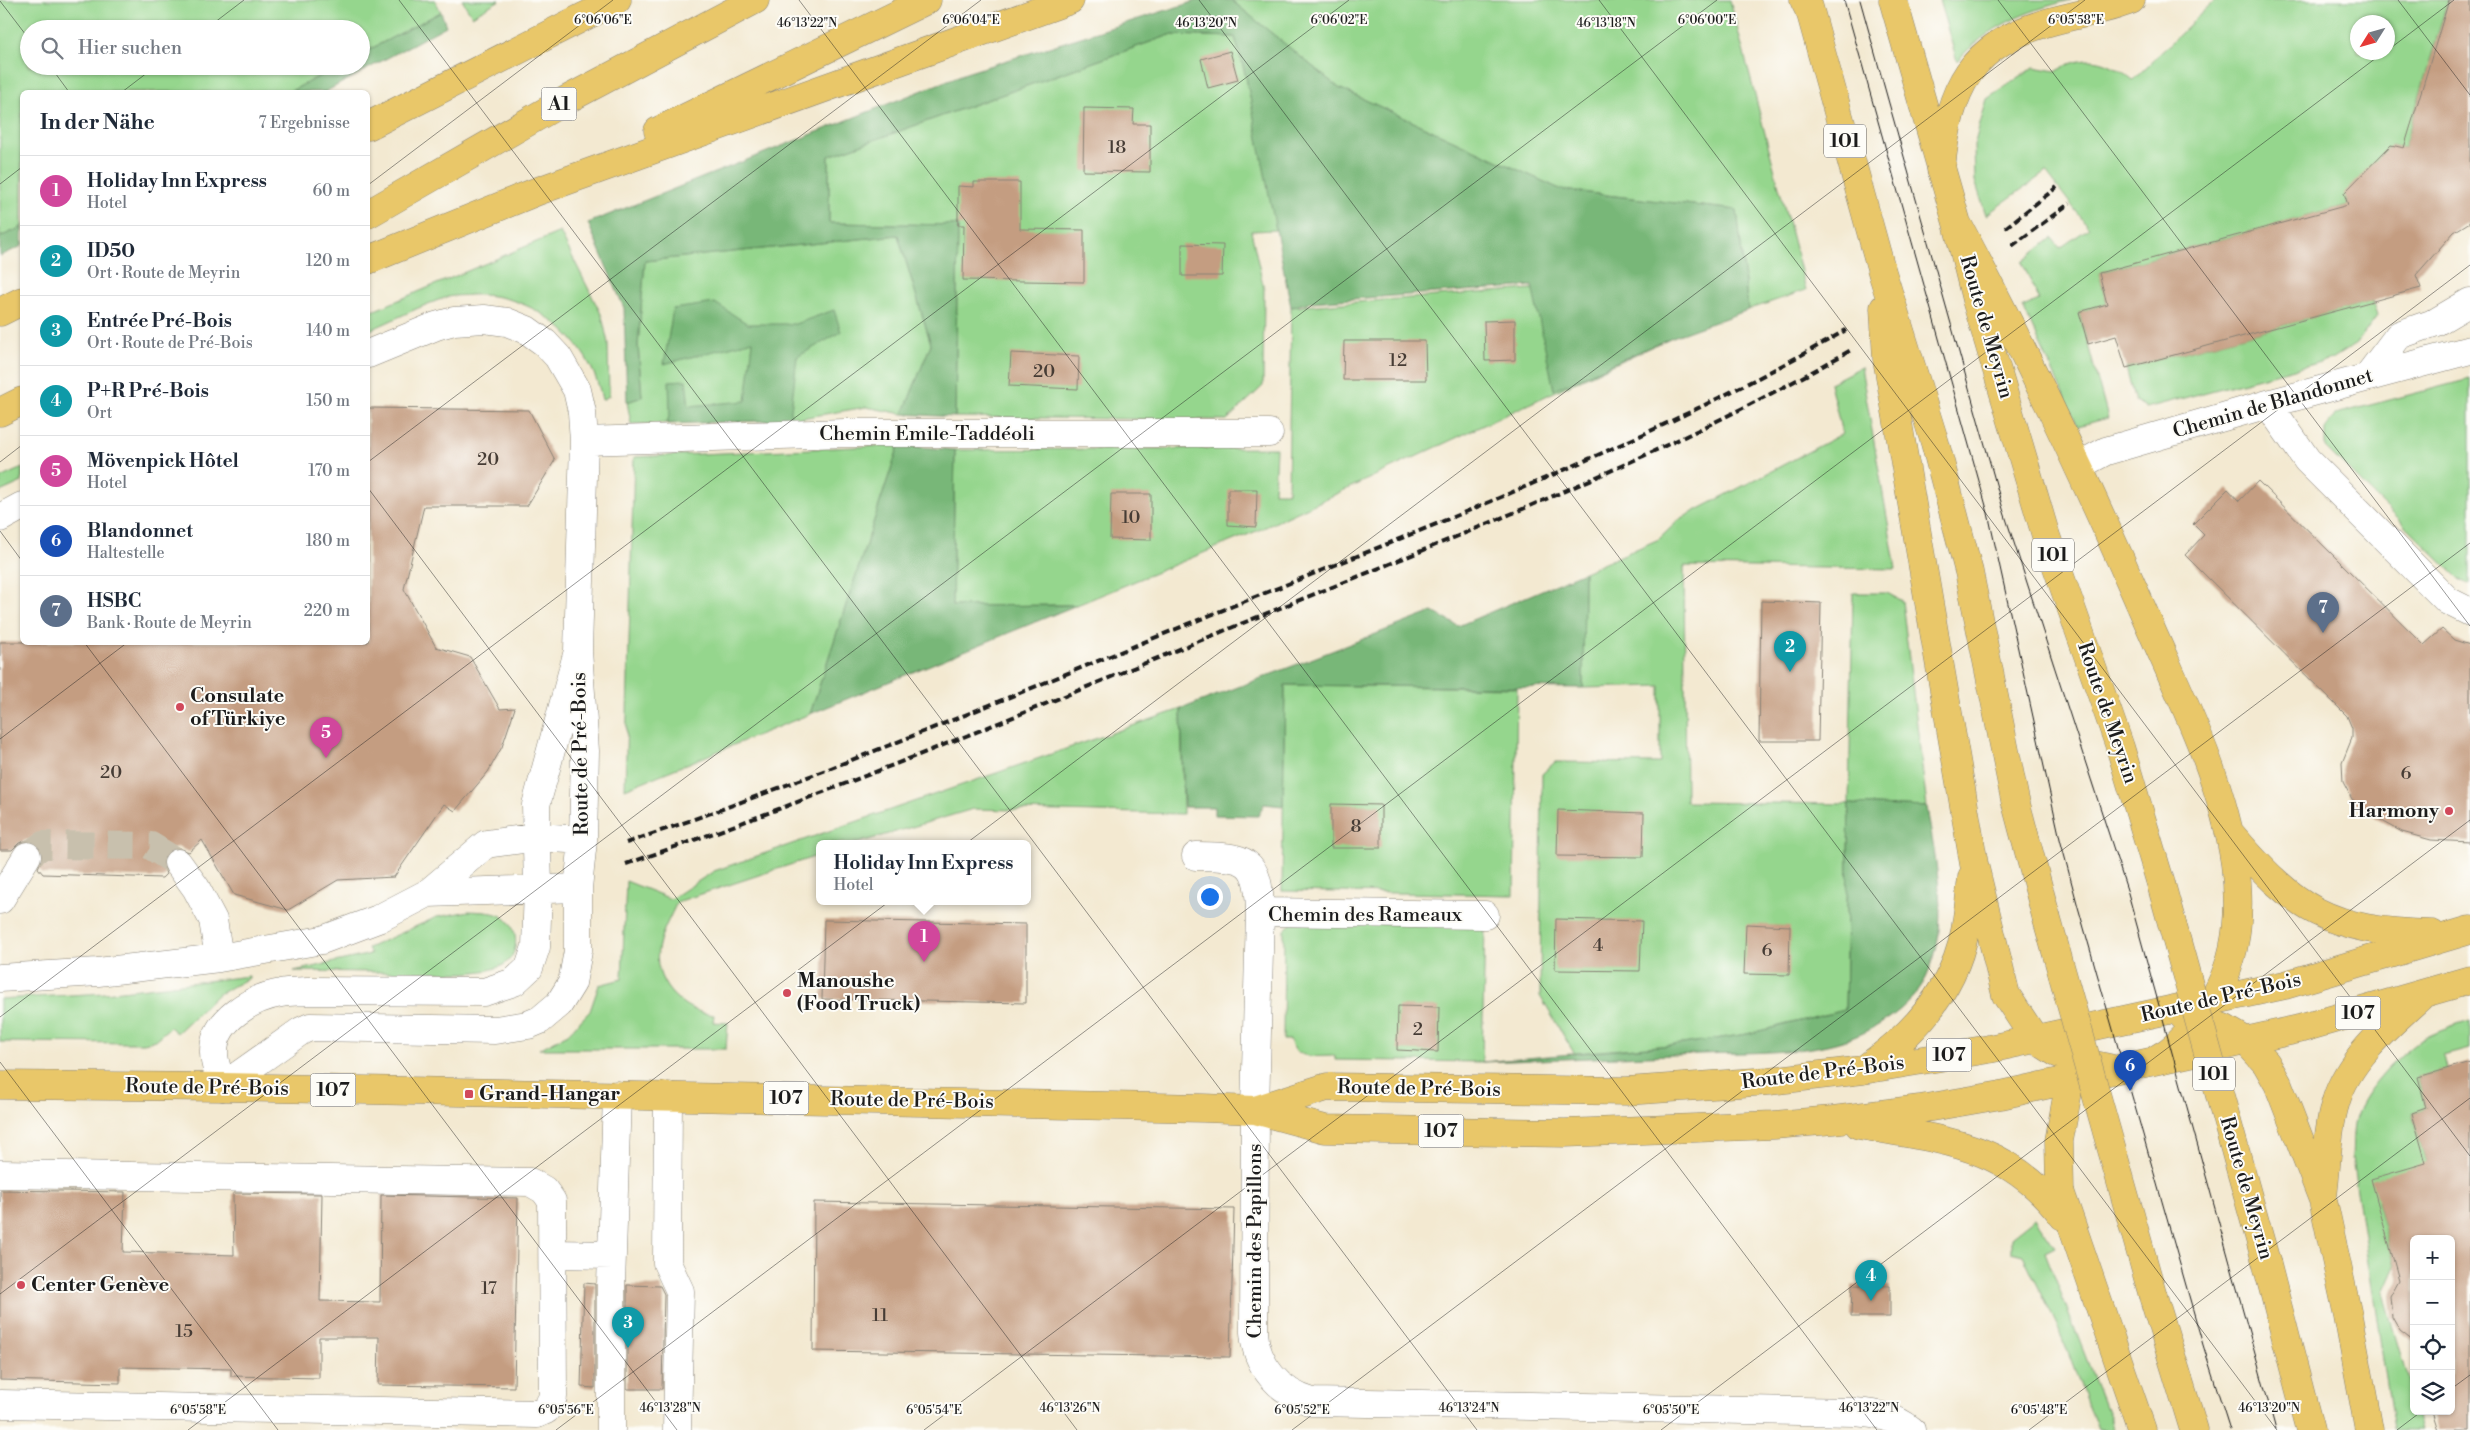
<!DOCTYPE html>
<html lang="de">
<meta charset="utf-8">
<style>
:root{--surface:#fff;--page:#f2f2f3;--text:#1f2937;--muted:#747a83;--line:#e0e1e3;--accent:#0b8043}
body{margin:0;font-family:"Libre Bodoni",serif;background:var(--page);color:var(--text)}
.controls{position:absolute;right:15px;bottom:15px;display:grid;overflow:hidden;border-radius:8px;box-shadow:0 1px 4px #0004}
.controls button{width:45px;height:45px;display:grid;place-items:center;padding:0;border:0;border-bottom:1px solid var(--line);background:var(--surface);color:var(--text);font:25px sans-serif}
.compass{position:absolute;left:2350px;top:15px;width:45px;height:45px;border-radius:50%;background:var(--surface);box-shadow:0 1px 4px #0004;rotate:233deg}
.you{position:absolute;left:1209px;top:896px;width:18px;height:18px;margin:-12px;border:4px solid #fff;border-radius:50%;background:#1a73e8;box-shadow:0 0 0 8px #1a73e833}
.badge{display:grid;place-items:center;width:32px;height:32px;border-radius:50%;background:var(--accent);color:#fff;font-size:16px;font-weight:700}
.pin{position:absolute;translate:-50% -41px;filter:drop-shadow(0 1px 2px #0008)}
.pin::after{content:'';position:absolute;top:26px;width:18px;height:15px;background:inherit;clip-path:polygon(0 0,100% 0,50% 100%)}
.popup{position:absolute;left:816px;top:840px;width:215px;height:65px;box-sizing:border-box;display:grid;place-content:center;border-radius:8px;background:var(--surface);filter:drop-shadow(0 1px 4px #0005);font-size:16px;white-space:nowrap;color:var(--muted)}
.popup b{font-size:19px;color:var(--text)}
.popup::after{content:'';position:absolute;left:50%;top:100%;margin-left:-10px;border:10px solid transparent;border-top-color:var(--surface)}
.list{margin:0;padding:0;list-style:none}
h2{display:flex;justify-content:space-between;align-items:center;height:65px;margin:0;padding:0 20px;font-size:21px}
h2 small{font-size:16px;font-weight:400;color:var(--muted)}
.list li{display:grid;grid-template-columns:32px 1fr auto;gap:15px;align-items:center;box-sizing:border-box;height:70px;padding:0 20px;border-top:1px solid var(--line)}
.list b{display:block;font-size:19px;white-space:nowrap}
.list p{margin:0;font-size:16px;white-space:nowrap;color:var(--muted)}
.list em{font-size:16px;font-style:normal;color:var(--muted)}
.icon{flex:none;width:28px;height:28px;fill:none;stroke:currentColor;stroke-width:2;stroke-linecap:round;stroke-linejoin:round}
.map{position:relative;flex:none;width:2470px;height:1430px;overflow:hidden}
.search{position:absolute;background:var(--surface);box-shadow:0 1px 4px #0004;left:20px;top:20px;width:350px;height:55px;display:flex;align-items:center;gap:12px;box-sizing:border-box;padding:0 18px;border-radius:28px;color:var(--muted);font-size:19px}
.panel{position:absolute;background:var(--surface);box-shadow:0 1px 4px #0004;left:20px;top:90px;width:350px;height:555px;border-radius:8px}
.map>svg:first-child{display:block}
.green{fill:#95d68d;stroke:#587954;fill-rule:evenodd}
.forest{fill:#78b778;stroke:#4a6a4a}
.building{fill:#c49d81}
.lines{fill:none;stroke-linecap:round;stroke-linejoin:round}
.minor-tunnel{stroke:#c8c0ad;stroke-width:28;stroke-dasharray:28 14;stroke-linecap:butt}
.minor-casing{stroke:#888276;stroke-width:29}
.major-casing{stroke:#888276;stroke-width:29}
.highway-casing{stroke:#888276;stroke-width:29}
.minor{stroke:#fff;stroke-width:28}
.major{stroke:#e9c769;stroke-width:28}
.highway{stroke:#e9c769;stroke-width:28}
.tram{stroke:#1c1c1c;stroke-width:1}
.rail{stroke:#1c1c1c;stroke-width:4;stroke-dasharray:8 4;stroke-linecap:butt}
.major-bridge-casing{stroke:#888276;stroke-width:29;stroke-linecap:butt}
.major-bridge{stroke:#e9c769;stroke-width:28}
.ticks{fill:none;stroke:#1c1c1c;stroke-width:1;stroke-opacity:0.45}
.poi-dot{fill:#d1495b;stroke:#fdfcf7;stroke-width:2}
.labels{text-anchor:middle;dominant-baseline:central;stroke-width:4;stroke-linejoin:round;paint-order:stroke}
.number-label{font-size:18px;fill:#463c35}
.shield{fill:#fdfcf7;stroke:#605f5e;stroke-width:1}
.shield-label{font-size:19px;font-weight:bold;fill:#1c1c1c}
.street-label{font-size:20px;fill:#1c1c1c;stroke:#fdfcf7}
.poi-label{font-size:20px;font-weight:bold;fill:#1c1c1c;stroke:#fdfcf7;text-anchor:start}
.ticks-label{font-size:12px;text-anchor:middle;fill:#1c1c1c;stroke:#fdfcf7;stroke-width:4;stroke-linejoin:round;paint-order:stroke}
</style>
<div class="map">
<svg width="2470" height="1430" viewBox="0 0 2470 1430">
<rect width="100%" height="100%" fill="#fdfcf7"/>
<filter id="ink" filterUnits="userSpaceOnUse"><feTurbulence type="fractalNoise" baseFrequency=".02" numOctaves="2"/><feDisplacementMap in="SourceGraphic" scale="10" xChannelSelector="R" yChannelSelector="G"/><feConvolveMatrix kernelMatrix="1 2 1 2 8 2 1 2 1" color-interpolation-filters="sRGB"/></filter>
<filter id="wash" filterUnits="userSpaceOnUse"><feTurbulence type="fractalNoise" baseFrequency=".0096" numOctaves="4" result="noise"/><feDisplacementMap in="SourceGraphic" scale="20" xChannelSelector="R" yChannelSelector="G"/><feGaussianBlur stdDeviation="1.12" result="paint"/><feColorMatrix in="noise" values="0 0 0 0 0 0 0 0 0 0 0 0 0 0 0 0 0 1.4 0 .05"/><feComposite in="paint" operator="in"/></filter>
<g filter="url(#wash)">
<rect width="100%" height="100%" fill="#f3e9d1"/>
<path class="green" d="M0,0H435L441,12L361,54V29H29V66H339L289,92H22V227L0,237Z
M462,0H500L472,16Z
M1231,0H1730L1806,290L1748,310L1737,210L1562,190L1339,88Z
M1939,0H2071C2025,11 1989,26 1957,61Z
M2215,0H2448L2404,148L2391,145L2345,193L2348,205L2099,273L2107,304L2079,312L2108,418L2078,426L2023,307L2039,300L2022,262L2052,238L2060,248L2089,228L2046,172L1986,215L1975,181L1974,146L1987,99L2034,67L2056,71C2086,53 2107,58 2133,80ZM2358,22H2388V52H2358Z
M1170,35L1235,37L1246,77L1277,230L1251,231L1264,289L1263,386L1227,420L955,417L958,225L829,223V156Z
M560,232L602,316L608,343L609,396L602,400C591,339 533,292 471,295C464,296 455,295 448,297C421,305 394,320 368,331V313Z
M898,235L931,344L903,414L866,407L790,420L631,424L627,402L642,397L638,345L645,261Z
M1584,285L1670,338L1259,530L1077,605L952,606L955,450L1276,448L1274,492H1288L1291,307Z
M2372,301L2377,316L2357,343L2332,359L2146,408L2135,402L2126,368Z
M1861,367L1896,569L1684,566L1686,802L1849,804L1853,593H1887L1902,601L1927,807L1849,804L1845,1010L1747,1034L1683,1044L1574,1053L1540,996L1542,774L1555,762L1660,763V686L1583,688L1584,572L1659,539L1680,519L1842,434L1830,383Z
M2470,379V585L2459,579L2325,447V429L2336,414Z
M899,445L810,714L625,789L634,457Z
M22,468V482L0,492V478Z
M1285,685L1517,688L1514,895L1282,891Z
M1181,709L1183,814L973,809L858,843H820V855L677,902C671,916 662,931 659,945C650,980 681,1012 714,1015L713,1022L728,1023L726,1049H539L568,1034L590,1011L599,985L622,979L626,881L671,899L714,871Z
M469,911C480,912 497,911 506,919C520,931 519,958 501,966C490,971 476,972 463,973L294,971L371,954L368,948L437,917Z
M1293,922L1485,926L1482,1062L1335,1060V1056C1317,1056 1296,1061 1290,1040H1283L1284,930Z
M249,976V978L217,995L177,1033L170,1027L155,1040L144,1043L0,1042V999L105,993Z
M2470,1021V1049L2444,1056L2447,1069L2418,1077L2426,1108L2412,1113L2432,1184L2377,1201L2395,1266L2383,1293L2414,1402V1411H2416L2422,1430H2394L2352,1158C2353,1145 2352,1128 2356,1116C2364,1090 2400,1052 2423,1039C2438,1031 2454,1026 2470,1021Z
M2035,1218L2055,1247L2045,1252L2114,1430H2097L2063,1338L2023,1255L2011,1252V1237Z"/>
<path class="forest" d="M1199,0H1231L1339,88L1562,190L1737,210L1748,310L1670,338L1554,390L1532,286L1310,302L1291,307L1246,77L1235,37L1170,35L829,156V223L958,225L955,417L903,414L931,344L898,235L645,261L638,345L642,397L627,402L624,308L588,223L966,73Z
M441,12L446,26L325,92H289L339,66H361V54Z
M22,227V246L0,256V237Z
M715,303L748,324H795L834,310L841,332L797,357L790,420L667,424L670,411L669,381L686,380L689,406L746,401L753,341L664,364L673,309Z
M899,445L955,450L952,606L1077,605L810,714Z
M1584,572L1583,688L1285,685L1283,806L1264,804L1258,816L1214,815V807H1184L1181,709L1433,612L1458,626Z
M1849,804L1927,807C1935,861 1952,926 1926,978C1912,1005 1882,1026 1854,1037C1807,1055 1751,1052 1701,1054C1628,1057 1555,1059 1482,1062L1683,1044L1747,1034L1845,1010Z"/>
<g id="blocks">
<path class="building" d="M2449,0H2470V222L2454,232L2416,275L2421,288L2126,368L2116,336L2088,344L2079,312L2107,304L2099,273L2348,205L2344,193L2391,145L2404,148Z
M1230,51L1238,80L1208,88L1201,59Z
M1084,108L1134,109L1133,124H1150V172L1083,171Z
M974,182H1020V229L1084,230V282L963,280L964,225H958V186L974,187Z
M1182,244L1223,245L1222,276H1182Z
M1515,320V360L1485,361L1484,321Z
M1344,341H1425L1426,380H1343Z
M1011,353L1079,356L1078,389L1009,386Z
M368,408L529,410L555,460L527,506H424L404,589L436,647L470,657L500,709L515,708L502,747L488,772L455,811L444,804L394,877L338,880L288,910L234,895L202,840L189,852L177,847L169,851L164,857L163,865L166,874L162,878L43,874L38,868L43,857L41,849L35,842L27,840L19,843L12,850H0V642H368Z
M2258,481L2424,645L2442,629L2454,640L2470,645V842L2431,840L2402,832L2375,817L2352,799L2343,782L2342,763L2352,738V728L2347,716L2185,555L2204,535L2193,524L2228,489L2239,501Z
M1228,489H1257L1256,527L1228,525Z
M1111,494H1151V540L1110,539Z
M1761,601L1821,603L1818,741H1759Z
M1331,804L1381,805V848H1331Z
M1558,810L1644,813L1643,857L1557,856Z
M1556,919L1642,921L1640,971L1555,970Z
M824,920L1026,924V1003L822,999Z
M1746,924L1790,926L1789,975L1744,974Z
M1398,1006L1439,1007L1438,1052L1397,1050Z
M2470,1062V1430H2438L2432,1411H2451V1239H2414V1345L2413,1341L2400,1331L2392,1317L2390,1296L2399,1280L2371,1179L2426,1163L2412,1113L2426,1108L2418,1077Z
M0,1190L125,1192L123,1252L234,1255L233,1193L322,1194L320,1301L380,1302L381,1195L518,1198L514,1387L378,1385L379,1337H319V1378L231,1376V1369L120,1367V1383L0,1380Z
M814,1202L1234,1209L1230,1357L813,1351Z
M584,1283L595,1284V1388L581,1387Z
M627,1285L660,1286L664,1294L662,1389H627Z
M1852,1285L1890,1286V1317H1851Z"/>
</g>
</g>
<g filter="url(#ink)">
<use href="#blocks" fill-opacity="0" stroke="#888276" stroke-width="1"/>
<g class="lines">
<path class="minor-tunnel" d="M27,856L43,845L151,846L178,863"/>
<defs>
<path id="minor" d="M368,354L436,326L454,321L484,319L507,322L527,330L545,343L558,357L577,390L582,412L584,441L578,651L536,805L538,888L536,947L529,968L514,982L484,992L308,991C299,992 290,991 281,993C252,998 213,1020 214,1053C214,1064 220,1077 222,1087L301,1031L310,1027L495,1030L528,1025L540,1020L559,1004L572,983L578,951V888L583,840L585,751L578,651
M2368,376L2399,335L2436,322L2470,302
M2268,404L2307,460L2448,601L2470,612
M584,441L845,433H1269
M2078,466L2106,451L2268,404L2470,350
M0,518L22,506
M1196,856C1246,857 1259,857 1260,912
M178,863L196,888L213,920L219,958
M428,893L578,888
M0,900L27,856
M1485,915L1260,912L1255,1110L1254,1332C1256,1366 1279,1392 1312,1402L1855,1412C1877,1414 1894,1416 1911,1430
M0,978L98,972L219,958L322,940L378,919L428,893L486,844L538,837L583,840
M668,1096L667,1263L680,1291L677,1430
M0,1174L530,1182L544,1190L552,1201L553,1397L546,1410L537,1414L0,1404
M553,1254L612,1255
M611,1430V1285L617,1095"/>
<path id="major" d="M1807,0L1882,272L1935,443L1969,572L2015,800L2046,916
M1893,0L1957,223L1976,300L2046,536L2120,747L2161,884
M1957,223C2028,355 2091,491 2151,629C2184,704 2223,781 2235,864C2243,924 2235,977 2196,1024C2185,1038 2174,1050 2158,1058
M1884,308L1887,359L1974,864L2006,995L2035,1039L2057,1053L2080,1062L2109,1068
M2230,833C2296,911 2329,931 2432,934
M2183,1016L2200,1019L2224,1028L2246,1041L2266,1063L2278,1084L2323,1200L2348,1316L2369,1430
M2078,1065L2070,1080L2059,1141L2060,1191L2142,1430
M1867,1067C1914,1034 1954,990 1965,931C1968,913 1970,895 1972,877
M0,1085L222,1087L1203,1108L1255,1110L1325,1129L1565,1133L1774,1125L1833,1120L1920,1109L2001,1095L2299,1029L2470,980
M1255,1110L1327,1087L1627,1091L1769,1081L1863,1070L1989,1049L2285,985L2470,930
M1859,1125C1942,1140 2008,1143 2063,1216
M2323,1196C2327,1166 2327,1129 2336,1101C2348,1060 2388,1026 2419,998
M2267,1265L2310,1430
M2153,1296L2194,1430"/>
<path id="highway" d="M1804,0L1809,10
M368,126L617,0
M658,131L927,0
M1941,169C1949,87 1970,43 2053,21C2079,14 2106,10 2131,0
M368,214L566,100L755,0
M368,260L538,191L1070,0
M0,312L22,301
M0,412L22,401"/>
</defs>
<use href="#minor" class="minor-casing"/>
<use href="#major" class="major-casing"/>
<use href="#highway" class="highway-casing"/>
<use href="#minor" class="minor"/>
<use href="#major" class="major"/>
<use href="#highway" class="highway"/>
<path class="tram" d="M1844,0L1988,513L2060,839L2078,907L2203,1345L2230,1430
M1860,0L2003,509L2128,893L2276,1430"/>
<path class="rail" d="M2005,228L2057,187
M2012,246L2070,203
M626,843C831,773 1032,687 1233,606C1441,522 1651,442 1846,330
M626,864C836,792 1042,705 1248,621C1452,538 1659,460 1851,350"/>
<defs>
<path id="major-bridge" d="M2161,884L2267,1265
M2046,916L2153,1296"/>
</defs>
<use href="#major-bridge" class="major-bridge-casing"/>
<use href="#major-bridge" class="major-bridge"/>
</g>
</g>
<path class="ticks" d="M399,0L1477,1430M799,0L1877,1430M1199,0L2277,1430M1599,0L2470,1156M1998,0L2470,626M2398,0L2470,95M0,1L29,39M206,29L244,0M2388,50L2454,0M50,66L69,92M122,92L156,66M0,184L22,167M368,185L613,0M0,462L22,445M368,462L981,0M368,488L1077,1430M0,531L22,561M84,642L677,1430M0,739L128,642M0,1017L1349,0M0,1062L278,1430M0,1294L1717,0M2451,1389L2470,1375M188,1430L2085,0M556,1430L2384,52M924,1430L2470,265M1292,1430L2470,543M1661,1430L2470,820M2029,1430L2470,1098M2397,1430L2422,1411"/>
<g class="poi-dot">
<circle cx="180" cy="707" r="5"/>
<circle cx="2449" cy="811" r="5"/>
<circle cx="787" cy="993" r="5"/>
<rect x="464" y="1089" width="10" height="10" rx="2.5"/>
<circle cx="21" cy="1285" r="5"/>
</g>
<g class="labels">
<g class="number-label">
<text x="1117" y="147">18</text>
<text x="1398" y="360">12</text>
<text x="1044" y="371">20</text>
<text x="488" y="459">20</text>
<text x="1131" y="517">10</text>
<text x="111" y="772">20</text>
<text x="2406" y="773">6</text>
<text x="1356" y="826">8</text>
<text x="1598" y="945">4</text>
<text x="1767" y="950">6</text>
<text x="1418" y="1029">2</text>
<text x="489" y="1288">17</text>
<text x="880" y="1315">11</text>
<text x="184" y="1331">15</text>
</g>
<g class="shield">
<rect x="541.5" y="87.5" width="35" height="33" rx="4"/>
<rect x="1824" y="124.5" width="42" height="33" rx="4"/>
<rect x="2032" y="538.5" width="42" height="33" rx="4"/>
<rect x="2335.5" y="996.5" width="45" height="33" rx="4"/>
<rect x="1926.5" y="1038.5" width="45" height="33" rx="4"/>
<rect x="2193" y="1057.5" width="42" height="33" rx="4"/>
<rect x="310.5" y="1073.5" width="45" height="33" rx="4"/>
<rect x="763.5" y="1081.5" width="45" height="33" rx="4"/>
<rect x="1418.5" y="1114.5" width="45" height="33" rx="4"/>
</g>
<g class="shield-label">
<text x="559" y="104">A1</text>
<text x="1845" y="141">101</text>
<text x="2053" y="555">101</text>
<text x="2358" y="1013">107</text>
<text x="1949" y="1055">107</text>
<text x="2214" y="1074">101</text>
<text x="333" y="1090">107</text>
<text x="786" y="1098">107</text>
<text x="1441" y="1131">107</text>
</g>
<g class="street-label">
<text transform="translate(1986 327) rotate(74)">Route de Meyrin</text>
<text transform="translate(2273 404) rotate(-16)">Chemin de Blandonnet</text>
<text x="927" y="434">Chemin Emile-Taddéoli</text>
<text transform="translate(2107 713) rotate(71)">Route de Meyrin</text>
<text transform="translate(581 754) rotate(-91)">Route de Pré-Bois</text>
<text x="1365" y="915">Chemin des Rameaux</text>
<text transform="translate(2221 998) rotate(-13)">Route de Pré-Bois</text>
<text transform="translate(1823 1073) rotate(-7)">Route de Pré-Bois</text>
<text transform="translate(207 1088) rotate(1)">Route de Pré-Bois</text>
<text transform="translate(1419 1089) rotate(1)">Route de Pré-Bois</text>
<text transform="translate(912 1101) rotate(1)">Route de Pré-Bois</text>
<text transform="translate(2246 1188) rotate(74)">Route de Meyrin</text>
<text transform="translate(1255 1241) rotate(-90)">Chemin des Papillons</text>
</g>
<g class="poi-label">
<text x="190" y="696">Consulate<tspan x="190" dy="23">of Türkiye</tspan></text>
<text x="2439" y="811" text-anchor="end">Harmony</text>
<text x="797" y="981">Manoushe<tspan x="797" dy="23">(Food Truck)</tspan></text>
<text x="479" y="1094">Grand-Hangar</text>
<text x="31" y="1285">Center Genève</text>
</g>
</g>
<g class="ticks-label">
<text x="1339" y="24">6°06'02"E</text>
<text x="603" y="24">6°06'06"E</text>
<text x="971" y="24">6°06'04"E</text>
<text x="1707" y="24">6°06'00"E</text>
<text x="2076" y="24">6°05'58"E</text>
<text x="807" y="27">46°13'22"N</text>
<text x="1206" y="27">46°13'20"N</text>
<text x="1606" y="27">46°13'18"N</text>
<text x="670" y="1412">46°13'28"N</text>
<text x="1070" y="1412">46°13'26"N</text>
<text x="1469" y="1412">46°13'24"N</text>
<text x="1869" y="1412">46°13'22"N</text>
<text x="2269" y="1412">46°13'20"N</text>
<text x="198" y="1414">6°05'58"E</text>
<text x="566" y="1414">6°05'56"E</text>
<text x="934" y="1414">6°05'54"E</text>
<text x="1302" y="1414">6°05'52"E</text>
<text x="1671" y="1414">6°05'50"E</text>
<text x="2039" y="1414">6°05'48"E</text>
</g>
</svg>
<div class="controls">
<button>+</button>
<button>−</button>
<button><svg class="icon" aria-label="locate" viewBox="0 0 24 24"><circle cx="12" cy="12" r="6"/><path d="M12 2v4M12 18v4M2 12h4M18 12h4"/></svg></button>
<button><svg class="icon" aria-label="layers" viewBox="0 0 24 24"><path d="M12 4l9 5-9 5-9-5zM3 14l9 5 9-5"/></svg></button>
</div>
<svg class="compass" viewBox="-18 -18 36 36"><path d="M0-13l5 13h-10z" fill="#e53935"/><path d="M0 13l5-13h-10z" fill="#747a83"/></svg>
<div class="you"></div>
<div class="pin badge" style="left:924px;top:962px;background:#d1479c">1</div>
<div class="popup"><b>Holiday Inn Express</b>Hotel</div>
<div class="pin badge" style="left:1790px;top:672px;background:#0f9aa8">2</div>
<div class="pin badge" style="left:628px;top:1348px;background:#0f9aa8">3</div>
<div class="pin badge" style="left:1871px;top:1301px;background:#0f9aa8">4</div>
<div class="pin badge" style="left:326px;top:758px;background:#d1479c">5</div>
<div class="pin badge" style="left:2130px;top:1091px;background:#1a4fb4">6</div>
<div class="pin badge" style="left:2323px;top:633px;background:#5c6f8a">7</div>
<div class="search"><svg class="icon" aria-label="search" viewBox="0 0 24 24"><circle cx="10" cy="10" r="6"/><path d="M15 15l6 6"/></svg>Hier suchen</div>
<section class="panel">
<h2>In der Nähe<small>7 Ergebnisse</small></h2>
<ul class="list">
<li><span class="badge" style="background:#d1479c">1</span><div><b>Holiday Inn Express</b><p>Hotel</p></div><em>60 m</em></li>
<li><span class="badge" style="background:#0f9aa8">2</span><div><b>ID50</b><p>Ort · Route de Meyrin</p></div><em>120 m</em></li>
<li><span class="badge" style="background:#0f9aa8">3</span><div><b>Entrée Pré-Bois</b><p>Ort · Route de Pré-Bois</p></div><em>140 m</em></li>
<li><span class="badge" style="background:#0f9aa8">4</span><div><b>P+R Pré-Bois</b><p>Ort</p></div><em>150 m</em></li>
<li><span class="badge" style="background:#d1479c">5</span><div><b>Mövenpick Hôtel</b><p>Hotel</p></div><em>170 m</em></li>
<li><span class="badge" style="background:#1a4fb4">6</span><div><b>Blandonnet</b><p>Haltestelle</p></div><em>180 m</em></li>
<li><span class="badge" style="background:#5c6f8a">7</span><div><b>HSBC</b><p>Bank · Route de Meyrin</p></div><em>220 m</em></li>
</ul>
</section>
</div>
